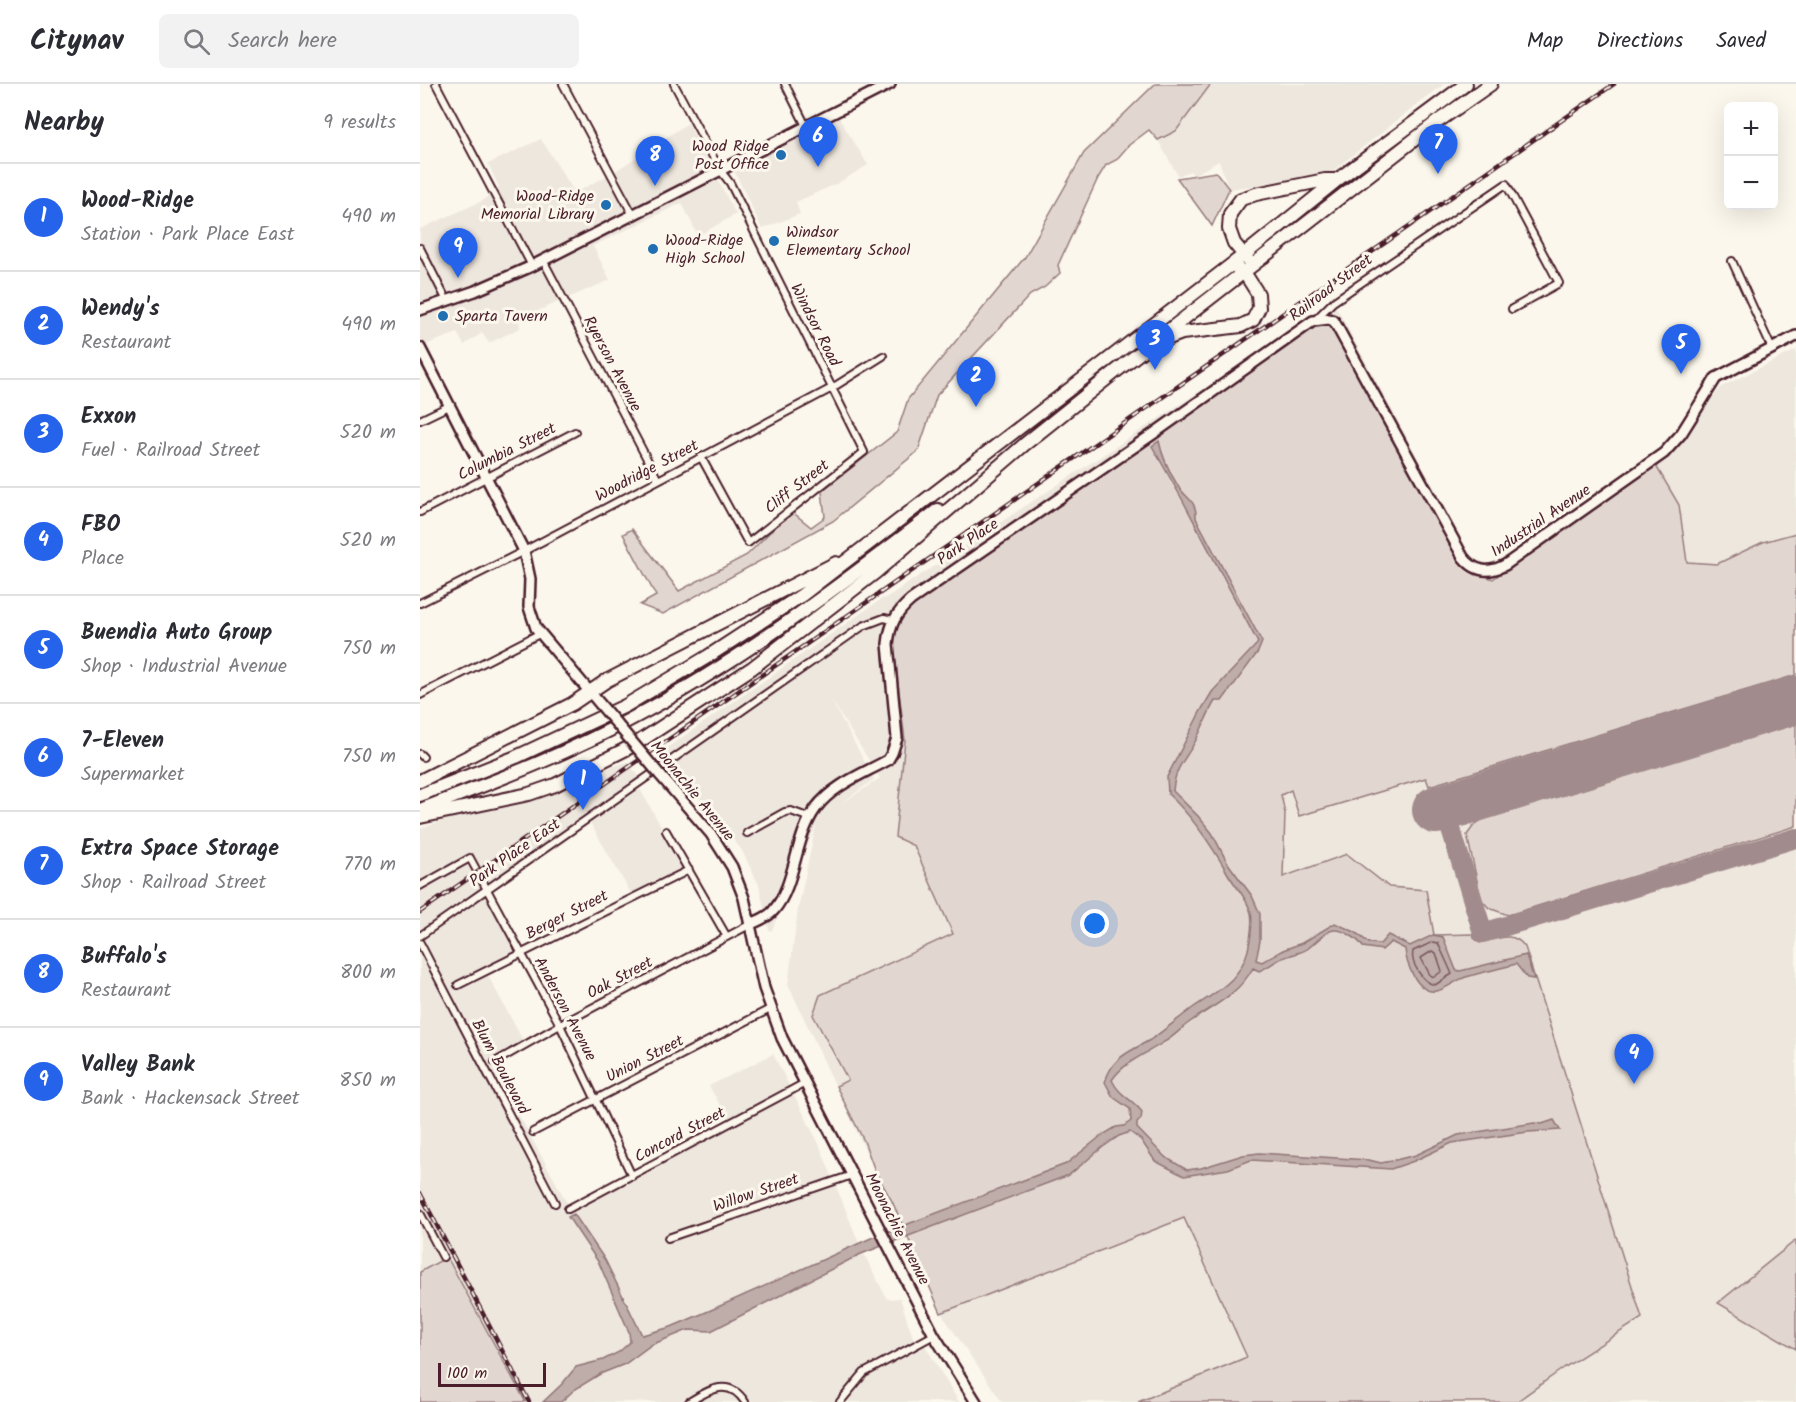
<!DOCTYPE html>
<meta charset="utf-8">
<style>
:root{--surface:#fff;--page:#f2f2f3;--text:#2b2b33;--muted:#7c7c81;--line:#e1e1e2;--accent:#2563eb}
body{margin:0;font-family:Kalam,sans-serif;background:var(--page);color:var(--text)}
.controls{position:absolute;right:18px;top:18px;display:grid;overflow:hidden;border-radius:9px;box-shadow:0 6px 24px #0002}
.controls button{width:54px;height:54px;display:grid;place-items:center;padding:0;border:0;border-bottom:2px solid var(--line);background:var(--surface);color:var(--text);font:30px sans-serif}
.scale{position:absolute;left:18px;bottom:15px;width:108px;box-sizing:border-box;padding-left:6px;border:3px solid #4a1f2b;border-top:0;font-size:16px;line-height:21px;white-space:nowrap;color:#4a1f2b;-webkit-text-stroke:4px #fbf7ec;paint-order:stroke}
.you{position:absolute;left:675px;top:840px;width:21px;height:21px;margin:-15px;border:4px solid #fff;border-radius:50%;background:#1a73e8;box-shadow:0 0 0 9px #1a73e833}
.badge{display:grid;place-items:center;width:39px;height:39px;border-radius:50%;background:var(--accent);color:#fff;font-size:20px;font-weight:700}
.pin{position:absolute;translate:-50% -50px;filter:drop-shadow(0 2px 3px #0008)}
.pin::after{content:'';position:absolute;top:32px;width:21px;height:18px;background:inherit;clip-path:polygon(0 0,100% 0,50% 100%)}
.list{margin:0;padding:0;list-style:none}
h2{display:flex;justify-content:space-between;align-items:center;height:78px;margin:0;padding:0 24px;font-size:26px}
h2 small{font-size:20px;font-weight:400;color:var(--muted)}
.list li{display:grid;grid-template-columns:39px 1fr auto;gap:18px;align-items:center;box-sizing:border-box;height:108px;padding:0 24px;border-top:2px solid var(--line)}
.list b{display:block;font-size:22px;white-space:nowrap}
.list p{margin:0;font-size:20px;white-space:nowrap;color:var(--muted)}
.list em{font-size:20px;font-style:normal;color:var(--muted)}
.icon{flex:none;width:33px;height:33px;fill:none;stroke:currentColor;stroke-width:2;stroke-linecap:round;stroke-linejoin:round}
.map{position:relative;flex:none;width:1376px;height:1318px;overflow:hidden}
header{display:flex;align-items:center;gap:36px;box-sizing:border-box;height:84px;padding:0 30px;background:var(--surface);border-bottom:2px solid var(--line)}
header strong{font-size:28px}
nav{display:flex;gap:33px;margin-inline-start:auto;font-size:21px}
.search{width:420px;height:54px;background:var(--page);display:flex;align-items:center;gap:15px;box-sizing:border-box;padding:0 21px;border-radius:9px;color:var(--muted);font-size:22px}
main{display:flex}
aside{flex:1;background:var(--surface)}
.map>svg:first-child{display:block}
.built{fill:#eee7de;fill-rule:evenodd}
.green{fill:#e2d7d0;stroke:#967b7e;stroke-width:1.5}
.water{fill:#bfadaa;stroke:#907477;stroke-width:1.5}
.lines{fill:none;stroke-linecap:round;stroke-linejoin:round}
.shore{stroke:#79585e;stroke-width:1.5}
.taxiway{stroke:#a28b8c;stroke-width:20}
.runway{stroke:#a28b8c;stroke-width:48}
.street-casing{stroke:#4a1f2b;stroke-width:10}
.secondary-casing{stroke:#4a1f2b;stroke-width:14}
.highway-casing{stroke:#4a1f2b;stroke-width:16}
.street{stroke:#fbf7ec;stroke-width:6}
.secondary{stroke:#fbf7ec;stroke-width:9}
.highway{stroke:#fbf7ec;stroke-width:12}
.rail-casing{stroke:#4a1f2b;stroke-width:4.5}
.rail{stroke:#fbf7ec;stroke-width:2;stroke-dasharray:7;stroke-linecap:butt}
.secondary-bridge-casing{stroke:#4a1f2b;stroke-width:14;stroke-linecap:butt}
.secondary-bridge{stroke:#fbf7ec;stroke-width:9}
.poi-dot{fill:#1f6fb2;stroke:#fbf7ec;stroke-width:2}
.labels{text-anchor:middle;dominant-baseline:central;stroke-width:6;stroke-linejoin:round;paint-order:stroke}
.poi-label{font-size:16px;fill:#4a1f2b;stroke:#fbf7ec;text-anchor:start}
.street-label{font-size:16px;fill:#4a1f2b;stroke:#fbf7ec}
</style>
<header>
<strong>Citynav</strong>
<div class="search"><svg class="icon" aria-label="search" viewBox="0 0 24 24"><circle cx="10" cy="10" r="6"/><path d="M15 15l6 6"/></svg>Search here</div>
<nav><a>Map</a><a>Directions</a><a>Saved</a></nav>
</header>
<main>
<aside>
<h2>Nearby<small>9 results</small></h2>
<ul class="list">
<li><span class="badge">1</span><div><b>Wood-Ridge</b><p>Station · Park Place East</p></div><em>490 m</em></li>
<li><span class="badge">2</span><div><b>Wendy's</b><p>Restaurant</p></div><em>490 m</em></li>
<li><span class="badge">3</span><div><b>Exxon</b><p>Fuel · Railroad Street</p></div><em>520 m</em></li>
<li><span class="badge">4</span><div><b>FBO</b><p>Place</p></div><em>520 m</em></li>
<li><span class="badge">5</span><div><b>Buendia Auto Group</b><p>Shop · Industrial Avenue</p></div><em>750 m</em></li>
<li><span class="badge">6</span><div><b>7-Eleven</b><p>Supermarket</p></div><em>750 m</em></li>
<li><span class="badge">7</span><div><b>Extra Space Storage</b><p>Shop · Railroad Street</p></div><em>770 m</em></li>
<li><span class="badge">8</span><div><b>Buffalo's</b><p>Restaurant</p></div><em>800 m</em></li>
<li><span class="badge">9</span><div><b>Valley Bank</b><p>Bank · Hackensack Street</p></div><em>850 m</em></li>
</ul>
</aside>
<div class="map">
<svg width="1376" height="1318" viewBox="0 0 1376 1318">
<rect width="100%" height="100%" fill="#fbf7ec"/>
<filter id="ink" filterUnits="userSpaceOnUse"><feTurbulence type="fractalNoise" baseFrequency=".0167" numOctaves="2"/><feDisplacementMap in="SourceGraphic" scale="12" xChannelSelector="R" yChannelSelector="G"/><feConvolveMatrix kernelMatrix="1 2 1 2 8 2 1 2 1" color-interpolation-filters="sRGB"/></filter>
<g filter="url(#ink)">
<path class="built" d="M791,0H1024L906,92L809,105L799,77L774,91L770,87L758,92L738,56L756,47Z
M416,29L448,81L418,99L376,118L380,130L342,145L313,84Z
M268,39L316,130L278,152L262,119L173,162L190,196L99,235L100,244L69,259L62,249L44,261L37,249L0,263V145L62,117L79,103L68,80L121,55L155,109L194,88Z
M914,219L1052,474L1073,481L1251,363L1301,303L1376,266V1318H582L521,1229L368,900L378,825L396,741L352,846L349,847L339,801L321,765L241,668L463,514L464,515ZM410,614L460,694L421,720L454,695Z
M207,678L222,696L217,700L266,786L213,813L168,735L68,803L102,869L66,888L106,962L72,982L150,1124L310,1038L289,1002L353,970L399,1060L439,1159L449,1155L454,1166L444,1170L467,1215L480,1214L496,1263L504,1260L539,1318H106L28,1173L0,1187V745L19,738Z"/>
<path class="green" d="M735,0H791L756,47L738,56L729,46L709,61L696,76L686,81L678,94L638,181L640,189L625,203L610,211L517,311L498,367L413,437L243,530L220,521L236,512L203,450L212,445L259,507L327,471L371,427L391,443L405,433L402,407L477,348L488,315L605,173L664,69Z
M796,88L809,105L792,142L757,94Z
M899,232L926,248L1046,485L1073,495L1235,380L1259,421L1267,478L1297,480L1343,458L1376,449V591L1009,702L1006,694L879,732L871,706L861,711L865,729L863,793L927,770L969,803L1006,806L1014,851L1053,850L1054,854L1060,859C1077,855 1093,846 1105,863L1222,1234L1145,1283L1096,1318H718L827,1273L764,1134L521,1229L472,1117L455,1087L444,1057L416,1002L428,996L393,931L400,911L533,850L494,762L475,753L485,656L474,567L473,536L479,526Z
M1376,640V742L1088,831L1069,824L1061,815L1047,751L1055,740L1062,736Z
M1376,1156V1265L1298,1219Z
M27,1173L105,1317V1318H0V1188Z"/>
<path class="water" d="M739,357C742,372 750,389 758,402C766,415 777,416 776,434L842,558L838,568L802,617H795C787,630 783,643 776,656C765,677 755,682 753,707L778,732L792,749L807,778L832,812L840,830V857L836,876L842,878L863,866L882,859L915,839L935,848L949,859L960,860L968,851L990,862L1013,851L1023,853L1036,886L1040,887L1106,871L1114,895L1107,894L1096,880C1079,885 1062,888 1046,893C1036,896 1025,906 1016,907C997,910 986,879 985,865L971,858L962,866L943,863C938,855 925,846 915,846C905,846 895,860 887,865C878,870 869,871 860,875C853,879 847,884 839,887L833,884C818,911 794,921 770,938C761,944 754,953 744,958C726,970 704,978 692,996C700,1013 712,1014 722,1028L721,1035L717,1039V1044L745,1073L767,1086L781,1084L823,1071L839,1069L949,1076L961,1079L971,1077L996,1071L1038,1051L1114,1039L1122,1040L1134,1036L1140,1046L1108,1048L1032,1059L994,1077L971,1085L831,1076L808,1085L764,1092L735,1077L721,1056L710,1048L699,1052L683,1063L649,1091L441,1170L291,1247L268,1246L231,1261L205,1280L180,1290L154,1306L141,1318H123L142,1300L156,1283L183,1276L199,1268L210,1258L209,1248L179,1179L148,1133L154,1130L185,1176L222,1251L251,1243L291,1226L451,1154L646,1080L681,1052L696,1043L704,1042L711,1037L710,1025L693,1013L685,998C693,972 708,969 730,956C745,946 759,934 774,923C801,905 825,893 830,856C831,848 833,838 831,829C828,815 815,802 808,790C791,760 773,733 748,710L747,693L780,628L792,608L838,559L762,415L732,362Z"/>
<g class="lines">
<path class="shore" d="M1013,858L1018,859L1032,890L1015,901C1003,899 990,879 993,867Z
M1012,867L1016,869L1022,887L1014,893L1010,891L1001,874Z"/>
<path class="taxiway" d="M1024,723L1063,849L1376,754"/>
<path class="runway" d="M1016,726L1376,616"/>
<defs>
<path id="street" d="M16,0L112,182
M143,0L213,131
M254,0L300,86L310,99L444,368L328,459L281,373
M365,0L386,42
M0,164L27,217
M123,176L238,396
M1312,177L1352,265
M895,236L913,218L1086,100L1139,199L1092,225
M0,336L29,322
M0,428L155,348
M0,519L104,467L412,304L463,272
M0,611L119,550
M0,670L3,673
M246,747L307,853
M327,749L365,728L371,727L390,734
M0,802L50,774L140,941L212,1092
M0,852L443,542L464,534L473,536
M0,859L135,1119
M38,901L269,786
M75,978L140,941L331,840
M113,1048L350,925
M148,1125L385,999
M0,1129L23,1173
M248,1154L432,1091
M269,1318C289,1306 309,1293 325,1318
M420,1318L444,1289L514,1251"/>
<path id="secondary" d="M0,226L55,207L112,182L470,0
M0,264L104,467L110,495L109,523L116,544L180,620
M240,691L291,750L312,783L324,814L344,904L362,954L514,1251L556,1318
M331,840C339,836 349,833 354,826C376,800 374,754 396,724C413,701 443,690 468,676L472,669L477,654L468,560C470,540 476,529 491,516L733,350L893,237L909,235L914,237L1043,473C1055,488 1068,490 1085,481L1244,369L1261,350L1296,294L1376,252"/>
<path id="highway" d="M828,176L814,159L809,145L810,130L821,115L836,110L905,96H917
M744,256L762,249L821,242L833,236L839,224L838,210L824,188L817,184
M0,697L152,620L186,597L416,479
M0,711L96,673L205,622L287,573L382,511L824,171L917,96L1046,0
M0,726C72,698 145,671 213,634C323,576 420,501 518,426
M0,733L109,710L135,701L214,661L332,584L456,488L605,360L695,288L1017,38L1071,0"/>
</defs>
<use href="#street" class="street-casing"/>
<use href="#secondary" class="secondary-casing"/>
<use href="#highway" class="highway-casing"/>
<use href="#street" class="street"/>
<use href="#secondary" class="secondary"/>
<use href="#highway" class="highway"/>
<defs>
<path id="rail" d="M0,828L1194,0
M0,1109L109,1318"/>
</defs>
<use href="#rail" class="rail-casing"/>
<use href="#rail" class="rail"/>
<defs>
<path id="secondary-bridge" d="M180,620L240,691"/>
</defs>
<use href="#secondary-bridge" class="secondary-bridge-casing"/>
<use href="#secondary-bridge" class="secondary-bridge"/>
</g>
</g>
<g class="poi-dot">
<circle cx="361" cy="71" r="6"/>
<circle cx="186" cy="121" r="6"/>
<circle cx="354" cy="157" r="6"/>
<circle cx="233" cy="165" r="6"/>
<circle cx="23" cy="232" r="6"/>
</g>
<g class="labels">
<g class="poi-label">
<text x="349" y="62" text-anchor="end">Wood Ridge<tspan x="349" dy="18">Post Office</tspan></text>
<text x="174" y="112" text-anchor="end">Wood-Ridge<tspan x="174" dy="18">Memorial Library</tspan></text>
<text x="366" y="148">Windsor<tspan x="366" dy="18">Elementary School</tspan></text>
<text x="245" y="156">Wood-Ridge<tspan x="245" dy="18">High School</tspan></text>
<text x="35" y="232">Sparta Tavern</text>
</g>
<g class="street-label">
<text transform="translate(911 204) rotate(-37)">Railroad Street</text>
<text transform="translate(395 241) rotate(63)">Windsor Road</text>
<text transform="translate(192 280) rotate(62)">Ryerson Avenue</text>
<text transform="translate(87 368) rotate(-27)">Columbia Street</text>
<text transform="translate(227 387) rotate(-28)">Woodridge Street</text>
<text transform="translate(377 403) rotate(-38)">Cliff Street</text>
<text transform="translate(1121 437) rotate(-34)">Industrial Avenue</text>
<text transform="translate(548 458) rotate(-34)">Park Place</text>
<text transform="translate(272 707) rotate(51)">Moonachie Avenue</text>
<text transform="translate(95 769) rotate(-35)">Park Place East</text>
<text transform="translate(147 831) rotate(-27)">Berger Street</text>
<text transform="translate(200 894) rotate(-28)">Oak Street</text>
<text transform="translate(145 925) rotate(62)">Anderson Avenue</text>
<text transform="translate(225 975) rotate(-27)">Union Street</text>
<text transform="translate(80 983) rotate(62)">Blum Boulevard</text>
<text transform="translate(260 1051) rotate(-28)">Concord Street</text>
<text transform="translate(336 1109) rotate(-19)">Willow Street</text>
<text transform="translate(477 1145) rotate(63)">Moonachie Avenue</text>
</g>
</g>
</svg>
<div class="controls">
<button>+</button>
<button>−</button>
</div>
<div class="scale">100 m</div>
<div class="you"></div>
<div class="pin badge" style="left:163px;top:726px">1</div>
<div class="pin badge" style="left:556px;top:323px">2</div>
<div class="pin badge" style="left:735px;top:286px">3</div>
<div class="pin badge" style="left:1214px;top:1000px">4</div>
<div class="pin badge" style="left:1261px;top:290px">5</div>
<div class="pin badge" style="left:398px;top:83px">6</div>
<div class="pin badge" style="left:1018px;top:90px">7</div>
<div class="pin badge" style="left:235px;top:102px">8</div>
<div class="pin badge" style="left:38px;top:194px">9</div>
</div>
</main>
